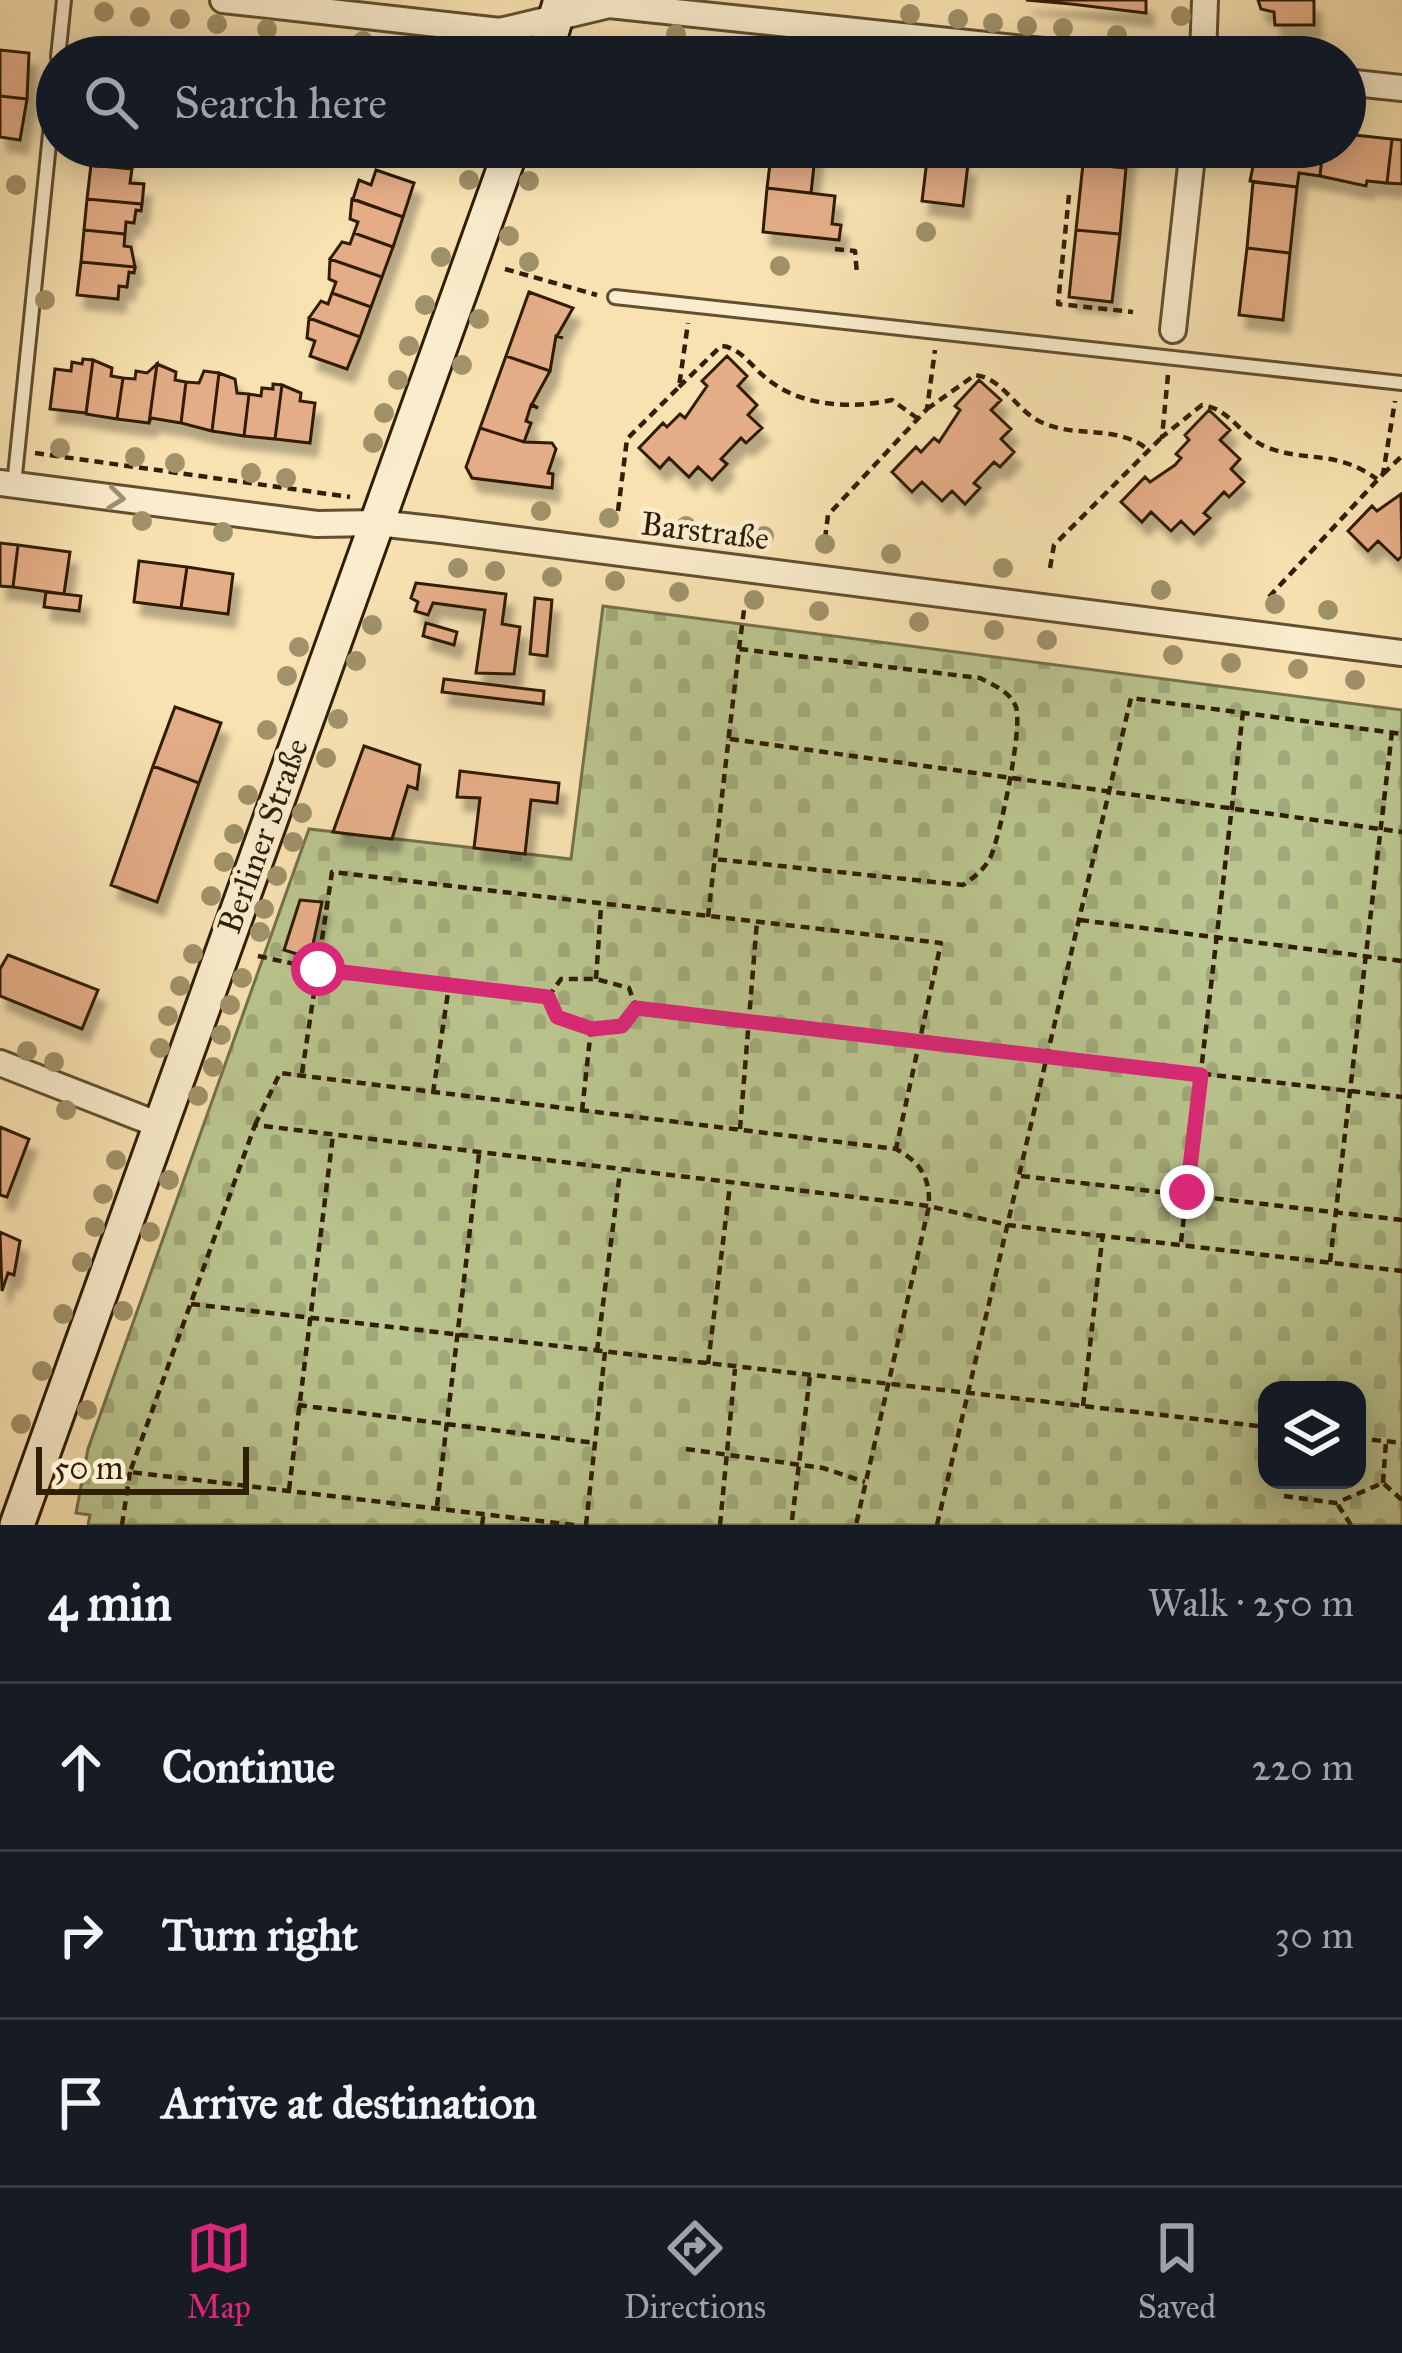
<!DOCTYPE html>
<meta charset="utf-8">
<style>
:root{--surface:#171b24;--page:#242831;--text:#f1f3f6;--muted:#9ea1a6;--line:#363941;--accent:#db2777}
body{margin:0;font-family:"IM FELL Great Primer",serif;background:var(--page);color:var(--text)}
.controls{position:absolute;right:36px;bottom:36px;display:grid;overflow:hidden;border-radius:24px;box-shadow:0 6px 30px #0003}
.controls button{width:108px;height:108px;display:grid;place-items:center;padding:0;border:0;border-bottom:3px solid var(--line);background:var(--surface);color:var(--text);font:60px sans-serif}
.scale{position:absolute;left:36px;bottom:30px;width:213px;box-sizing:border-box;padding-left:12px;border:6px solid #301e05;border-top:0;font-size:33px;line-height:42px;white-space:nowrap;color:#301e05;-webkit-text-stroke:9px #faeccc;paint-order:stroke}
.stop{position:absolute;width:36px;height:36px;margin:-27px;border:9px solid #db2777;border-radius:50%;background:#fff}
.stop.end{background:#db2777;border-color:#fff;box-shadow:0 3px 12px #0008}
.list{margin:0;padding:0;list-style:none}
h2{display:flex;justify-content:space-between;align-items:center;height:156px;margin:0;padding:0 48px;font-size:51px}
h2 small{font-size:39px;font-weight:400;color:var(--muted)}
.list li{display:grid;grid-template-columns:78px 1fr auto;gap:36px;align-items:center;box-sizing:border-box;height:168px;padding:0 48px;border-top:3px solid var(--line)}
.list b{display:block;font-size:45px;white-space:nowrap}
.list em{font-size:39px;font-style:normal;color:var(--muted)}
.icon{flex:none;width:66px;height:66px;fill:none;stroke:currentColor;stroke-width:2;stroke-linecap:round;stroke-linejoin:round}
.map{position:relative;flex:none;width:1402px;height:1525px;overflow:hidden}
.search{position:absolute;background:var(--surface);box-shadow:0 6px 30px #0003;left:36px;right:36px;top:36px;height:132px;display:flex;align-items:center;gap:30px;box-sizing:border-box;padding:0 42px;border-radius:66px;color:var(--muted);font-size:45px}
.sheet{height:660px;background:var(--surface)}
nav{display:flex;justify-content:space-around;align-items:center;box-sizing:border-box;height:168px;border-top:3px solid var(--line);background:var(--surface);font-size:33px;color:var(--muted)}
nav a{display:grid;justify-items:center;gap:6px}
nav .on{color:var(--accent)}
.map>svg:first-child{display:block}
.cemetery{fill:url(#cemetery-stones);stroke:#75714a;stroke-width:3;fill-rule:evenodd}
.building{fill:#e4ad87;stroke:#301e05;stroke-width:3;filter:url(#shadow)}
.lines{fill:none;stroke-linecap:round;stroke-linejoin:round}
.lane-casing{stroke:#624f30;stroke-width:18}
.street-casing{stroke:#624f30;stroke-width:30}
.secondary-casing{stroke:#301e05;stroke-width:39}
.path{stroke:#301e05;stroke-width:4.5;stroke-dasharray:9 6;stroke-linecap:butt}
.lane{stroke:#faeccc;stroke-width:12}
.street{stroke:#faeccc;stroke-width:24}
.secondary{stroke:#faeccc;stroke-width:33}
.tree{fill:#a19269}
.oneway{stroke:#9f8f72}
.route{stroke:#db2777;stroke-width:15}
.labels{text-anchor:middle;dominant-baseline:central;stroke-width:9;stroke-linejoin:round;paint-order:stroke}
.street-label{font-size:33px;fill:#301e05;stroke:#faeccc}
</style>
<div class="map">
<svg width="1402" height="1525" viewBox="0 0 1402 1525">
<defs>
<pattern id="cemetery-stones" width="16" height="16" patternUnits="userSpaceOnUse" patternTransform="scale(3)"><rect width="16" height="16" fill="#bac48e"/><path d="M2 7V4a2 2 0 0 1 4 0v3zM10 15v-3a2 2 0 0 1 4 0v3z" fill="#a0a879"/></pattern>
<filter id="shadow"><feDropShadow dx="7" dy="13" stdDeviation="3" flood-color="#0004"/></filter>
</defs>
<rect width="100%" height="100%" fill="#f8e2b1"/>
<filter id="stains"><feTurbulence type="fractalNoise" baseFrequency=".00167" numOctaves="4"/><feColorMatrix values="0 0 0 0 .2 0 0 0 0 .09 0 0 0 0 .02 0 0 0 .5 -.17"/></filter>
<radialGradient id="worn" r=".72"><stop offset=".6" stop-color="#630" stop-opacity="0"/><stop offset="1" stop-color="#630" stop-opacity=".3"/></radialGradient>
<path class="cemetery" d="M603,606L1402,710V1525H88L90,1515L76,1513L88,1449L309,829L571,859ZM1267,1390H1357V1480H1267Z"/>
<path class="building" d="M1026,0H1146V13L1071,4Z
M1314,0V25H1275L1274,12L1261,9L1258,0Z
M0,50L29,53L27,99L0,96Z
M0,96L27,99L20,140L0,137Z
M1345,134L1392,139L1387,183L1367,181L1366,186L1320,176L1323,147H1345Z
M1392,139L1402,140V184L1387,183Z
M772,147H816L811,193L767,188Z
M935,147H961L960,163L968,164L963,206L922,201L927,160Z
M1077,147H1129L1126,168L1083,164L1084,151Z
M1257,147H1323L1320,176L1299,173L1297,187L1250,181Z
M1083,164L1126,168L1120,234L1076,230Z
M91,165L132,169L130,183L144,184L142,204L87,199Z
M376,170L414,183L403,217L353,199L359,180L371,185Z
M1253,182L1297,187L1290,253L1247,248Z
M767,188L835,196L832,224L841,225L839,240L763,232Z
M87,199L142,204L141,211L136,210L134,223L126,222L125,234L84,230Z
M352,199L403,217L393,247L354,233L358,222L350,219Z
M84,230L125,234L124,246L131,247L135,267L81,262Z
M1076,230L1120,234L1112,302L1069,297Z
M354,233L393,247L382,277L330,259L342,242L350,244Z
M1247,248L1290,253L1283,320L1239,315Z
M330,259L382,277L371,307L332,293L336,282L329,279Z
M81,262L135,267L134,273L129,272L127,287L119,286L118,299L77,295Z
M529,292L573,308L557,336L563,338L556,336L550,371L506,356Z
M332,293L371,307L360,337L309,318L321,301L328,304Z
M309,318L360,337L347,369L310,356L315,341L307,338Z
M506,356L550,371L532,404L538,408L531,405L526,421L531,423L524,442L480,428Z
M727,356L747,376L738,386L757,405L748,415L762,428L746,443L741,438L721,459L727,464L712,480L698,467L689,477L669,458L660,468L639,448L663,423L667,427L680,414L685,418L707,386L702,381Z
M83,359L93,360L86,413L50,409L55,369L71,371L72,362L82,364Z
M93,360L112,368L111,376L123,378L117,419L86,414Z
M157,364L176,372L175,380L186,382L181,423L151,418L149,423Z
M157,364L149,423L117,419L123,378L135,379L136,371L147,373Z
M204,371L219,373L212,431L181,423L186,382L199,383Z
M219,373L235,379L237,393L249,394L244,436L212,431Z
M979,380L1001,400L991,410L1011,429L1001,439L1014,452L1000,467L994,462L974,483L980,488L965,504L952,491L942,501L922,482L912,492L892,472L916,447L921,452L934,438L939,442L960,410L955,406Z
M273,384L282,385L275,439L244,436L249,394L261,396L262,388L273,389Z
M282,385L301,393L300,401L315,403L310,443L275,439Z
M1209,410L1230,430L1220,440L1240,459L1231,469L1244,482L1229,497L1224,492L1204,513L1210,518L1194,534L1181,521L1171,531L1151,512L1142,522L1121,502L1145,477L1150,482L1175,465L1181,458L1176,454L1189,440L1185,435Z
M480,428L524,442L552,443L556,449L548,473L553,474L552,488L472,478L466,467Z
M1401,494L1402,556L1398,560L1378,541L1368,551L1348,531L1372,506L1377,511Z
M0,543L18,545L13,587L0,586Z
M18,545L70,552L64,594L13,587Z
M139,561L187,567L181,608L134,602Z
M187,567L233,574L228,614L181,608Z
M416,583L506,594L502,624L520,627L514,674L476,673L485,610L433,603L428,615L415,611L418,602L411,598Z
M46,592L81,596L79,611L44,607Z
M535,598L552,600L547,656L530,654Z
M426,623L457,632L454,645L423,636Z
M444,679L544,691L543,704L442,692Z
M175,707L221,723L199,783L153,766Z
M364,746L420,765L417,789L408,786L392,839L333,832Z
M153,766L199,783L157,902L111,885Z
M460,771L559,783L557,803L531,800L525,854L474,848L480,798L457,797Z
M300,900L322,902L310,958L284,950Z
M8,955L98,990L82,1029L0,996V969Z
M0,1127L29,1139L7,1197L0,1195Z
M0,1232L20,1241L14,1275L8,1273L2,1291Z"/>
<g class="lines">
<defs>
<path id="lane" d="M58,57L64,0
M615,297L1402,383
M14,485L57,66"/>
<path id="street" d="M223,0L500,31L609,5L1101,57
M1203,57L1205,0
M1345,82L1402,88
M1173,330L1193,147
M0,483L317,524L377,523L441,530L1402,653
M0,1063L159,1125"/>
<path id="secondary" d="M544,57L561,0
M17,1525L512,147"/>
</defs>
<use href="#lane" class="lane-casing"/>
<use href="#street" class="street-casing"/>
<use href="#secondary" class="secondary-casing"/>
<path class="path" d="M1144,147L1168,149
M1069,195L1058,304L1133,312
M835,249L855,251L857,274
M505,269L597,295
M1168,375L1162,437L1202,405C1231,409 1240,436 1266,447C1307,463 1335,449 1377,479
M679,387L721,346C740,347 751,366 766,378C801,407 850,409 892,400L917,418
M927,409L975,375C1002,378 1014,407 1037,420C1073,440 1115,423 1147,449
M35,453L350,497
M1383,474L1402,456
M618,511L627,439L679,387L688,323
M825,539L828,515L927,409L935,350
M1050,568L1054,545L1162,437
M1269,597L1383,474L1395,401
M739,649L744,610
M730,739L1402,832
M708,917L739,649L980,678C993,685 1010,691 1016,707C1023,728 1000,838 990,858C983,871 974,877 963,885L714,859
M1080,920L1402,961
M258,956L318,969L548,997L557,1017L591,1029L622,1026L636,1008L1402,1097
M596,979L601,907
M548,997L561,979H596L629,988L636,1008
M302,1073L332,872L941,943L896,1149
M433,1093L449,986
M582,1111L591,1029
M255,1125L280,1073L896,1149C921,1163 930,1177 929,1206L856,1525
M740,1129L757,921
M1021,1176L1402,1220
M1181,1242L1243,712
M1330,1262L1392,732
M191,1304L1267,1427
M597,1351L620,1172
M708,1364L730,1185
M298,1405L595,1443
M1083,1406L1103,1232
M1357,1438L1402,1443
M686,1449L823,1468L865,1482
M1383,1483L1386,1441
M289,1490L333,1135
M1284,1496L1336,1503L1383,1483L1402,1500
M1338,1505L1351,1525
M437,1506L479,1154
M792,1520L810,1376
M122,1525L130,1472
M482,1525L484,1511
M574,1525L130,1472L255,1125L929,1206L1008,1225L1402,1271
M586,1525L605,1352
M720,1525L735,1369
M937,1525L1131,698L1402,734"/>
<use href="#lane" class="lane"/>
<use href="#street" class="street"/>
<use href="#secondary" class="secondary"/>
</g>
<g class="tree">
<circle cx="104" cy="12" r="10"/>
<circle cx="910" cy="14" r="10"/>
<circle cx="1181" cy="16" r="10"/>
<circle cx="140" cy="17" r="10"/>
<circle cx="180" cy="19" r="10"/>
<circle cx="958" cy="19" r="10"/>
<circle cx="993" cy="23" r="10"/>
<circle cx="217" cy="24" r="10"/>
<circle cx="1027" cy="26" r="10"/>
<circle cx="1063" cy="28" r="10"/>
<circle cx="267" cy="29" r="10"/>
<circle cx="676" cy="34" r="10"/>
<circle cx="1117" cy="35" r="10"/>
<circle cx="363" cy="41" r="10"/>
<circle cx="401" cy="46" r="10"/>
<circle cx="469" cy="180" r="10"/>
<circle cx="529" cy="181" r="10"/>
<circle cx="16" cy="185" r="10"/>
<circle cx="926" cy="232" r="10"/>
<circle cx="509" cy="236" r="10"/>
<circle cx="441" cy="257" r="10"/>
<circle cx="529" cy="262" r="10"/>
<circle cx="780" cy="266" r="10"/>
<circle cx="45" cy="300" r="10"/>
<circle cx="425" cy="305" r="10"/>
<circle cx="479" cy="319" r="10"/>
<circle cx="409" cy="346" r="10"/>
<circle cx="462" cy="365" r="10"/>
<circle cx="398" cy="380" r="10"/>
<circle cx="384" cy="413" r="10"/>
<circle cx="373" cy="443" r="10"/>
<circle cx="60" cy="448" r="10"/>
<circle cx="135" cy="457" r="10"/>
<circle cx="175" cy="463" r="10"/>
<circle cx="251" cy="473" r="10"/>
<circle cx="286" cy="478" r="10"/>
<circle cx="541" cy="511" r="10"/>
<circle cx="609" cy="518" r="10"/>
<circle cx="142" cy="521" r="10"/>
<circle cx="686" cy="526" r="10"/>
<circle cx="223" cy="532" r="10"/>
<circle cx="764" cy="536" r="10"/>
<circle cx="825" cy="544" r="10"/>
<circle cx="891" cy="554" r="10"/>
<circle cx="458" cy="568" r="10"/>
<circle cx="1003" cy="568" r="10"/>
<circle cx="495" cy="571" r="10"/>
<circle cx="552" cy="577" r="10"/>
<circle cx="615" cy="581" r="10"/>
<circle cx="1161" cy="590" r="10"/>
<circle cx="679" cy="592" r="10"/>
<circle cx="754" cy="600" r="10"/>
<circle cx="1275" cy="604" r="10"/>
<circle cx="1328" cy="610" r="10"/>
<circle cx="819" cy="611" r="10"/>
<circle cx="919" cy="622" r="10"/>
<circle cx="372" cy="625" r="10"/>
<circle cx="994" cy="630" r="10"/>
<circle cx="1047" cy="640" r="10"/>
<circle cx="299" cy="647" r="10"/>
<circle cx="1173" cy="655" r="10"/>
<circle cx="356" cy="661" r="10"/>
<circle cx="1231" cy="663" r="10"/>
<circle cx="1298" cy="669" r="10"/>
<circle cx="287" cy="676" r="10"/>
<circle cx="1355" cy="680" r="10"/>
<circle cx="338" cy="719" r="10"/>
<circle cx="267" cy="730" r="10"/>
<circle cx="326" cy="758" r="10"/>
<circle cx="248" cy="795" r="10"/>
<circle cx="302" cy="813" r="10"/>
<circle cx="234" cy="834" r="10"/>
<circle cx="293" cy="842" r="10"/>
<circle cx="224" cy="862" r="10"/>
<circle cx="277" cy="876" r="10"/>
<circle cx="211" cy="896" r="10"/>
<circle cx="264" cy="909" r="10"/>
<circle cx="260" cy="932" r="10"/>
<circle cx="193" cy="954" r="10"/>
<circle cx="242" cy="978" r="10"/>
<circle cx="180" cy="986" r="10"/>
<circle cx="230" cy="1005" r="10"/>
<circle cx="168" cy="1016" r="10"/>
<circle cx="221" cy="1035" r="10"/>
<circle cx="160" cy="1048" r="10"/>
<circle cx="27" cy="1051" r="10"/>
<circle cx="54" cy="1062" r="10"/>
<circle cx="213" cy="1067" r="10"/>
<circle cx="198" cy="1096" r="10"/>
<circle cx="66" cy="1110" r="10"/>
<circle cx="116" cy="1160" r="10"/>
<circle cx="169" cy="1180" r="10"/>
<circle cx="103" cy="1194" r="10"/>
<circle cx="95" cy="1227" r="10"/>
<circle cx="150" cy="1232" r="10"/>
<circle cx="82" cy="1262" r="10"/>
<circle cx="123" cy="1311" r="10"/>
<circle cx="63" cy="1314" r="10"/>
<circle cx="42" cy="1371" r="10"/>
<circle cx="87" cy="1410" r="10"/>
<circle cx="21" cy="1424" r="10"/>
</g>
<defs><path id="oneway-chevron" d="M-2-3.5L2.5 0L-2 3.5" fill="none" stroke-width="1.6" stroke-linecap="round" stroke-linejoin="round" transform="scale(3)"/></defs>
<use class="oneway" href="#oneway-chevron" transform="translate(116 498) rotate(7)"/>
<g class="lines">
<path class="route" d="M318,969L548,997L557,1017L592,1029L622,1026L636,1008L1201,1075L1187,1192"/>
</g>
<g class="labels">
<g class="street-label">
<text transform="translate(705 531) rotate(7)">Barstraße</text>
<text transform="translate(263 836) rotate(-70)">Berliner Straße</text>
</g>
</g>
<rect width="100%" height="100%" filter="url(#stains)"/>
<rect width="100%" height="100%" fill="url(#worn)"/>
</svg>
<div class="controls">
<button><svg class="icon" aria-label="layers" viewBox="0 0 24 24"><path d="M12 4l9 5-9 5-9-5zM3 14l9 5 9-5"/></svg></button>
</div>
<div class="scale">50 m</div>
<div class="stop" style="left:318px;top:969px"></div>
<div class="stop end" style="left:1187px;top:1192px"></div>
<div class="search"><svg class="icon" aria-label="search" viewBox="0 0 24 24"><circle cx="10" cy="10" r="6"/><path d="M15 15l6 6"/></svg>Search here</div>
</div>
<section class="sheet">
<h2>4 min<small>Walk · 250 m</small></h2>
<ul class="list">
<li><svg class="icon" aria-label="ahead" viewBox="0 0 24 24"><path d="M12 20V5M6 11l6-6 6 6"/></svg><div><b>Continue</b></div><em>220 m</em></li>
<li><svg class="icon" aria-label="right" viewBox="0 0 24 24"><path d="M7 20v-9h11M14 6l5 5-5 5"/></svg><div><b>Turn right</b></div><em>30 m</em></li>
<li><svg class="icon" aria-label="arrive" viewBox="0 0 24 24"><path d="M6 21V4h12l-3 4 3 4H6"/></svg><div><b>Arrive at destination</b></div></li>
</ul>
</section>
<nav>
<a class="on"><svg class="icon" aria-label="map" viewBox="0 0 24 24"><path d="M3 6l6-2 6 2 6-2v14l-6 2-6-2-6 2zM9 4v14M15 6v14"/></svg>Map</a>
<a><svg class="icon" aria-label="directions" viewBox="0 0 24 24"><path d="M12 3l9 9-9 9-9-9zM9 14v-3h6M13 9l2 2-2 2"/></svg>Directions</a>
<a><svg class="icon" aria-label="saved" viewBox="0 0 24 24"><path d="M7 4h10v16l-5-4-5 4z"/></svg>Saved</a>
</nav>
